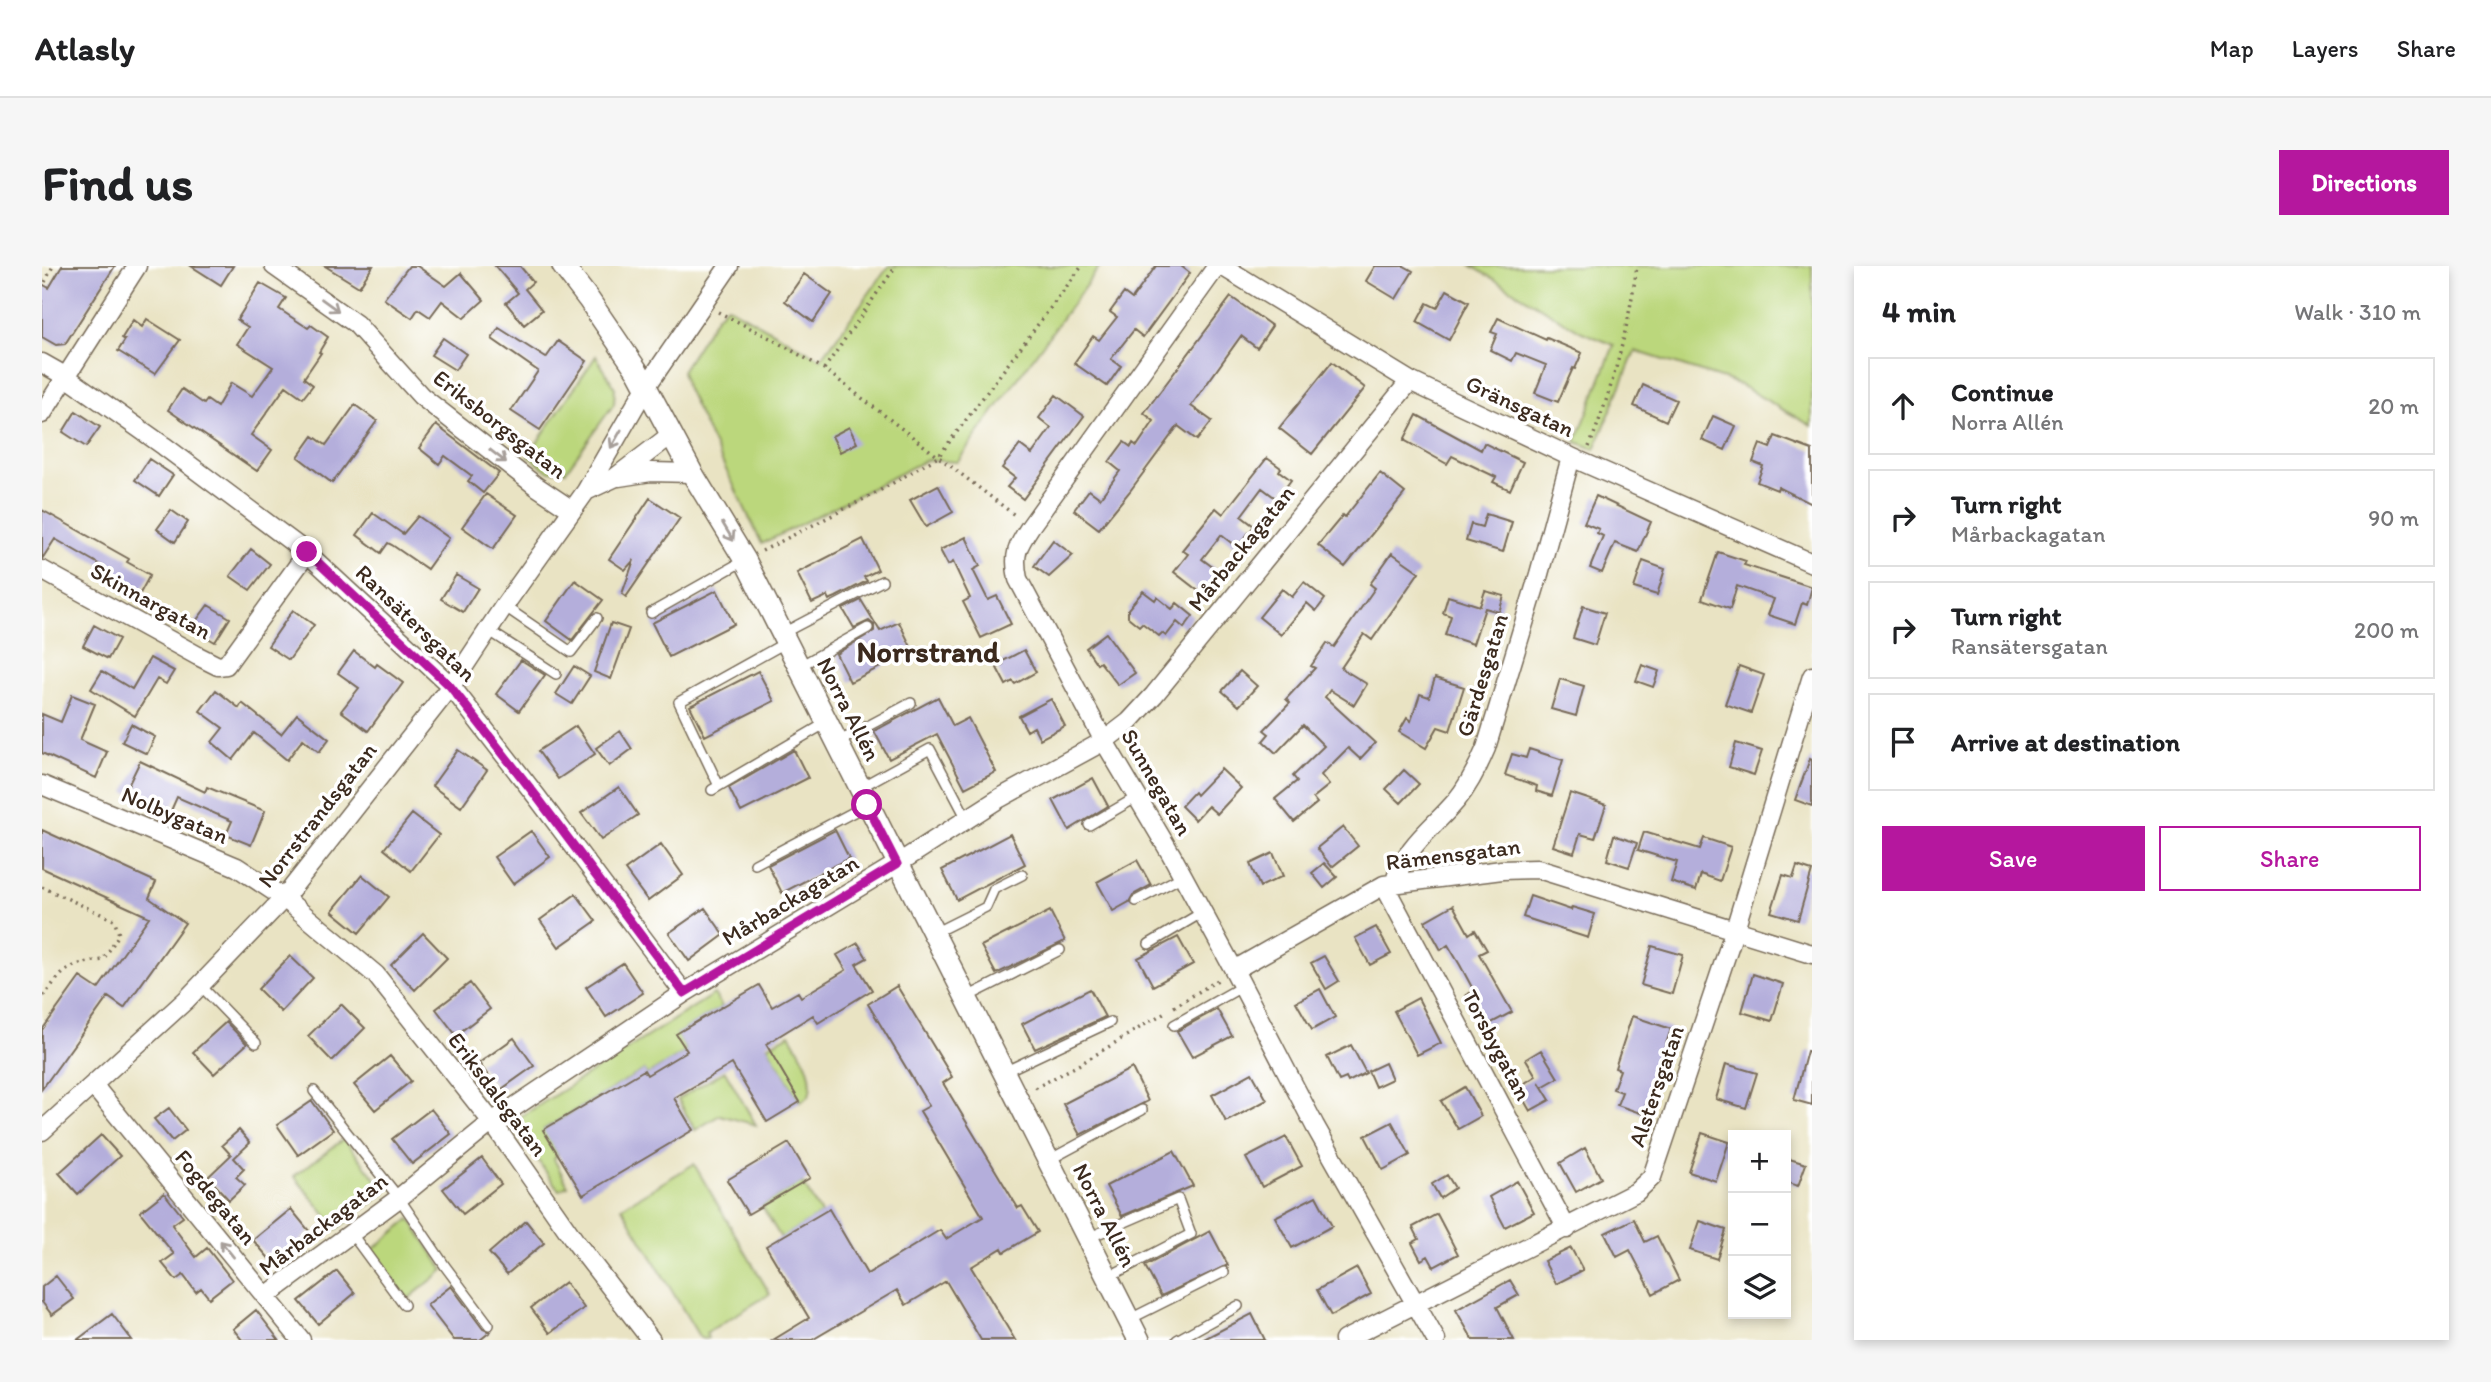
<!DOCTYPE html>
<meta charset="utf-8">
<style>
:root{--surface:#fff;--page:#f6f6f6;--text:#202124;--muted:#757577;--line:#e0e0e0;--accent:#b5179e}
body{margin:0;font-family:Itim,sans-serif;background:var(--page);color:var(--text)}
.controls{position:absolute;right:21px;bottom:21px;display:grid;overflow:hidden;border-radius:0px;box-shadow:0 4px 10px #0003}
.controls button{width:63px;height:63px;display:grid;place-items:center;padding:0;border:0;border-bottom:2px solid var(--line);background:var(--surface);color:var(--text);font:35px sans-serif}
.stop{position:absolute;width:21px;height:21px;margin:-16px;border:5px solid #b5179e;border-radius:50%;background:#fff}
.stop.end{background:#b5179e;border-color:#fff;box-shadow:0 2px 7px #0008}
.list{margin:0;padding:0;list-style:none}
h2{display:flex;justify-content:space-between;align-items:center;height:91px;margin:0;padding:0 28px;font-size:30px}
h2 small{font-size:23px;font-weight:400;color:var(--muted)}
.list li{display:grid;grid-template-columns:46px 1fr auto;gap:21px;align-items:center;box-sizing:border-box;height:98px;margin:0 14px 14px;padding:0 14px;border:2px solid var(--line);border-radius:0px}
.list b{display:block;font-size:26px;white-space:nowrap}
.list p{margin:0;font-size:23px;white-space:nowrap;color:var(--muted)}
.list em{font-size:23px;font-style:normal;color:var(--muted)}
.actions{display:flex;gap:14px;padding:21px 28px}
.actions a{flex:1;padding:16px 0;border:2px solid var(--accent);border-radius:0px;text-align:center;font-size:24px;color:var(--accent)}
.actions .main{background:var(--accent);color:#fff}
.icon{flex:none;width:38px;height:38px;fill:none;stroke:currentColor;stroke-width:2;stroke-linecap:round;stroke-linejoin:round}
.map{position:relative;flex:none;width:1770px;height:1074px;overflow:hidden;border-radius:0px}
header{display:flex;align-items:center;gap:42px;box-sizing:border-box;height:98px;padding:0 35px;background:var(--surface);border-bottom:2px solid var(--line)}
header strong{font-size:33px}
nav{display:flex;gap:38px;margin-inline-start:auto;font-size:24px}
.intro{display:flex;align-items:center;justify-content:space-between;box-sizing:border-box;height:168px;padding:0 42px}
h1{margin:0;font-size:49px}
.button{padding:18px 32px;border-radius:0px;background:var(--accent);color:#fff;font-size:24px;font-weight:700}
main{display:flex;gap:42px;padding:0 42px}
aside{flex:1;background:var(--surface);border-radius:0px;box-shadow:0 4px 10px #0003}
.map>svg:first-child{display:block}
.green{fill:#bbd77c;stroke:#7b804d;stroke-width:2}
.building{fill:#b4aedb}
.lines{fill:none;stroke-linecap:round;stroke-linejoin:round}
.service-casing{stroke:#786b58;stroke-width:12}
.minor-casing{stroke:#786b58;stroke-width:21}
.tertiary-casing{stroke:#786b58;stroke-width:24}
.path{stroke:#786b58;stroke-width:3.5;stroke-dasharray:2 5;stroke-linecap:butt}
.service{stroke:#fff;stroke-width:9}
.minor{stroke:#fff;stroke-width:18}
.tertiary{stroke:#fff;stroke-width:21}
.oneway{stroke:#a79f9a}
.route{stroke:#b5179e;stroke-width:9}
.labels{text-anchor:middle;dominant-baseline:central;stroke-width:7;stroke-linejoin:round;paint-order:stroke}
.street-label{font-size:23px;fill:#3b2a1e;stroke:#fff}
.district-label{font-size:30px;font-weight:bold;fill:#3b2a1e;stroke:#fff}
</style>
<header>
<strong>Atlasly</strong>
<nav><a>Map</a><a>Layers</a><a>Share</a></nav>
</header>
<div class="intro"><h1>Find us</h1><a class="button">Directions</a></div>
<main>
<div class="map">
<svg width="1770" height="1074" viewBox="0 0 1770 1074">
<rect width="100%" height="100%" fill="#fff"/>
<filter id="ink" filterUnits="userSpaceOnUse"><feTurbulence type="fractalNoise" baseFrequency=".0143" numOctaves="2"/><feDisplacementMap in="SourceGraphic" scale="14" xChannelSelector="R" yChannelSelector="G"/><feConvolveMatrix kernelMatrix="1 2 1 2 8 2 1 2 1" color-interpolation-filters="sRGB"/></filter>
<filter id="wash" filterUnits="userSpaceOnUse"><feTurbulence type="fractalNoise" baseFrequency=".00686" numOctaves="4" result="noise"/><feDisplacementMap in="SourceGraphic" scale="28" xChannelSelector="R" yChannelSelector="G"/><feGaussianBlur stdDeviation="1.57" result="paint"/><feColorMatrix in="noise" values="0 0 0 0 0 0 0 0 0 0 0 0 0 0 0 0 0 1.4 0 .05"/><feComposite in="paint" operator="in"/></filter>
<g filter="url(#wash)">
<rect width="100%" height="100%" fill="#e9e3c3"/>
<path class="green" d="M847,0H1058L915,196L884,194L720,278L644,121L640,105L675,50L685,40L779,93Z
M1430,0H1770V160L1694,117L1593,85L1553,183L1534,176L1572,79L1540,66Z
M554,90L573,122L572,138L524,205H506L486,190Z
M672,728L680,741L635,768L645,785L605,809L602,804L502,863L516,888L512,893L526,920L517,924L469,857Z
M748,768C759,788 774,806 767,830L758,836L725,780Z
M683,805L714,859L678,849L653,864L636,833Z
M302,873L344,926L295,963L252,910Z
M652,898L728,1028L664,1067L666,1072L662,1073L658,1072L652,1062L580,941Z
M760,916L779,948L739,972L720,940Z
M368,953L402,1004L366,1033L329,985Z"/>
<g id="blocks">
<path class="building" d="M20,0H73L23,78L14,79L0,71V18L7,22Z
M149,0H191L179,19Z
M283,0H331L317,21Z
M367,0H375L404,20L419,7L442,34L422,52L400,35L388,51L376,43L370,52L342,33Z
M453,0H478L491,16L483,23L500,44L482,59L464,37L476,27Z
M1114,0H1139L1148,7L1101,71L1092,64L1069,93L1079,100L1065,120L1032,97L1051,70L1057,74L1075,51L1068,46L1082,27L1090,33Z
M1333,0H1362L1371,5L1354,33L1324,15Z
M762,8L790,28L771,56L743,35Z
M218,17L244,32L237,43L266,62L269,59L286,71L277,86L279,87L262,112L271,119L261,132L244,120L209,169L230,184L215,205L126,144L140,123L162,138L165,134L175,141L189,117L210,130L231,101L195,78L206,61L195,54Z
M1405,24L1427,36L1407,74L1375,56L1385,37L1395,42Z
M1189,31L1230,60L1215,82L1199,70L1149,140L1170,155L1155,174L1136,160L1088,225L1057,263L1032,244L1047,224L1058,232L1078,205L1067,196L1082,176L1089,181L1091,177L1095,180L1112,155L1102,147Z
M1456,52L1504,74L1505,72L1540,87L1533,103L1531,102L1516,136L1493,127L1504,99L1474,87L1470,95L1448,84L1455,68L1449,66Z
M105,53L138,74L113,108L76,85L83,74L80,72L91,54L100,61Z
M457,62L504,92L516,75L545,95L498,164L469,145L496,105L450,73Z
M401,72L424,88L413,104L389,89Z
M1290,96L1323,122L1270,188L1237,162Z
M1601,119L1634,134L1624,155L1592,140Z
M1014,129L1042,150L981,233L965,221L973,212L960,202L978,179L990,188L1009,162L997,152Z
M313,139L335,155L290,217L256,191L271,170L284,179Z
M34,145L58,161L44,181L21,166Z
M1375,149L1439,184L1442,177L1481,196L1468,224L1451,216L1454,211L1410,190L1405,198L1362,174Z
M1671,150L1694,160L1683,184L1660,174Z
M394,159L457,207L441,227L426,215L430,210L403,190L397,198L377,182Z
M807,161L815,177L798,186L790,170Z
M1733,170L1770,184V238L1736,221L1735,224L1715,216L1721,200L1711,196L1718,178L1728,182Z
M1225,192L1239,202L1237,205L1249,214L1235,233L1220,222L1199,250L1212,260L1197,279L1194,277L1192,279L1179,269L1160,293L1176,305L1159,327L1132,306L1146,288L1140,284L1174,242L1181,248Z
M107,193L131,209L117,230L93,214Z
M1338,207L1363,227L1303,301L1276,279L1301,249L1303,251Z
M896,219L911,246L884,261L868,234Z
M444,228L475,249L451,283L420,261Z
M1554,230L1609,256L1596,286L1573,277L1560,307L1548,302L1561,270L1555,267L1557,263L1542,257Z
M608,232L638,252L584,331L580,328L592,294L583,304L567,293Z
M0,244L87,293L85,296L108,309L96,331L72,317L74,315L59,306L62,301L13,273L0,293Z
M129,244L146,256L133,276L115,263Z
M331,247L361,268L376,250L407,272L385,303L350,279L346,277L339,287L315,269Z
M1444,248L1470,256L1461,286L1424,275L1429,258L1440,261Z
M924,271L938,300L931,304L946,334L955,330L969,358L939,372L921,336L928,332L911,296L906,299L898,284Z
M821,273L836,304L822,311L825,315L794,331L787,334L785,330L770,337L755,307Z
M1011,274L1031,289L1007,311L992,300Z
M209,283L228,298L208,324L188,310Z
M1676,286L1704,295L1702,299L1770,321L1765,339L1760,337L1753,358L1726,349L1732,333L1695,320L1688,343L1660,333Z
M1350,287L1377,306L1330,374L1322,368L1299,402L1325,418L1312,439L1288,424L1283,431L1333,477L1318,493L1306,482L1279,509L1287,519L1271,532L1275,537L1252,556L1233,533L1255,515L1251,510L1282,480L1261,459L1234,487L1221,475L1227,468L1222,464L1248,437L1244,433L1273,402L1269,400L1285,377L1292,381L1333,322L1328,318Z
M1601,295L1623,303L1615,329L1592,322Z
M414,309L436,322L421,346L399,333Z
M533,314L561,334L530,374L504,355Z
M1262,316L1283,333L1274,345L1265,337L1239,369L1217,351L1240,323L1250,331Z
M675,324L692,358L627,391L610,357Z
M1101,325L1113,334L1115,331L1130,343L1135,337L1151,350L1142,362L1135,356L1124,370L1120,367L1117,370L1100,357L1097,360L1086,351V343Z
M1443,325L1462,330L1457,346L1443,342L1431,378L1403,369L1409,350L1401,347L1406,330L1438,340Z
M819,334L838,365L857,356L871,385L808,416L794,388L832,365V359L827,355L812,362L801,343Z
M166,339L188,352L173,376L149,362Z
M1541,340L1563,347L1553,379L1531,372Z
M251,344L272,359L247,394L226,380Z
M569,357L587,363L569,413L552,406Z
M52,359L77,373L66,393L41,380Z
M1064,367L1093,407L1076,419L1058,396L1055,398L1044,382Z
M982,384L994,406L973,418L971,415L964,419L955,402L961,398L959,396Z
M312,385L333,401L335,398L361,417L326,465L299,445L317,422L296,407Z
M108,392L132,405L124,418L115,413L93,450L49,423L60,405L90,423Z
M479,394L503,409L477,445L454,428Z
M1600,399L1617,405L1611,421L1594,415Z
M532,400L548,410L530,438L514,428Z
M1697,400L1722,409L1709,447L1683,438Z
M716,405L732,435L663,470L648,440Z
M1198,405L1215,420L1197,440L1180,425Z
M1393,412L1422,421L1408,465L1396,461L1384,482L1357,466L1365,452L1369,455L1378,428L1387,431Z
M1518,413L1542,420L1534,450L1509,443Z
M174,424L197,442L200,437L239,468L255,448L287,473L277,486L261,473L245,494L212,467L191,494L170,476L181,462L158,445Z
M30,429L53,438L38,474L65,486L54,512L0,487V448L19,456Z
M896,431L911,460L926,452L954,506L923,522L895,468L847,493L832,465Z
M1009,433L1023,460L998,473L992,461L985,465L977,450Z
M89,458L113,471L105,488L80,476Z
M534,460L553,488L516,513L496,485Z
M578,465L590,483L567,500L554,482Z
M1694,477L1720,485L1712,509L1687,501Z
M1487,483L1521,494L1510,530L1494,525L1495,520L1463,509L1470,488L1484,492Z
M416,484L445,504L419,541L390,520Z
M752,484L766,512L699,546L687,522Z
M1768,493L1770,494V540L1753,534Z
M98,495L163,526L165,521L223,545L209,579L184,569L190,555L135,531L128,547L83,526Z
M1179,503L1199,522L1175,548L1166,540L1153,554L1139,540L1152,526L1154,529Z
M1362,504L1377,518L1359,537L1344,523Z
M1051,512L1066,540L1027,564L1011,534Z
M577,521L596,549L559,574L539,547Z
M1528,527L1564,539L1553,572L1538,568L1532,587L1511,580Z
M370,548L397,569L369,605L342,583Z
M1301,561L1316,580L1290,601L1275,582Z
M0,564L114,616L107,632L143,657L82,742L66,731L0,823V764L38,711L56,723L107,651L0,602Z
M793,564L807,592L740,627L726,599Z
M489,565L508,591L471,618L452,591Z
M1602,566L1658,583L1662,572L1689,581L1678,615L1659,608L1654,624L1629,616L1635,596L1596,584Z
M968,568L983,598L915,634L900,604Z
M1572,569L1595,577L1587,601L1565,594Z
M619,578L641,609L606,635L583,604Z
M1231,587L1241,610L1218,621L1208,598Z
M1095,594L1109,619L1091,629L1087,636L1071,645L1055,616Z
M1282,597L1295,611L1282,622L1270,607Z
M1755,600L1770,605L1756,654L1729,646L1741,609L1751,612Z
M320,609L347,631L317,667L290,645Z
M534,628L554,655L517,681L498,654Z
M1488,630L1529,644L1530,641L1553,648L1546,672L1481,651Z
M1411,639L1427,668L1433,664L1445,684L1437,688L1470,746L1442,761L1424,729L1432,725L1418,699L1406,679L1399,684L1383,655Z
M663,642L682,669L647,695L627,667Z
M1008,645L1023,675L954,708L939,680Z
M1334,661L1349,688L1328,699L1313,672Z
M381,667L405,692L373,724L349,699Z
M1136,671L1151,698L1111,720L1096,692Z
M816,677L825,692L814,698L830,724L776,757L771,749L724,778L758,836L725,856L690,798L632,832L651,864L541,929L501,864L602,804L605,809L645,785L634,768L717,719L730,741L756,726L759,731L804,704L795,689Z
M1610,680L1641,689L1630,728L1599,719Z
M248,690L271,712L239,746L216,723Z
M1282,690L1297,715L1284,723L1269,697Z
M581,697L601,727L564,751L544,721Z
M1711,708L1741,718L1730,755L1700,746Z
M428,717L448,743L414,769L394,743Z
M855,720L910,811L901,817L976,942L980,940L996,966L962,986L960,982L929,1001L973,1074H939L904,1015L864,1039L855,1024L770,1074H731L767,1052L724,980L787,943L825,1008L898,964L904,973L941,951L878,845L887,840L826,738Z
M1048,723L1063,751L993,783L980,758Z
M1278,723L1293,751L1270,764L1254,736Z
M1376,732L1399,777L1375,789L1352,745Z
M299,738L323,762L290,795L266,770Z
M1175,743L1190,770L1150,791L1135,765Z
M1590,750L1629,763L1601,848L1575,839L1580,826L1571,823L1578,804L1573,802Z
M184,756L205,778L172,808L151,786Z
M472,772L492,800L457,825L437,797Z
M1309,779L1324,807L1306,816L1304,812L1297,815L1285,791Z
M1499,784L1516,812L1500,821L1497,816L1508,834L1488,845L1475,822L1494,810L1484,793Z
M1765,785L1770,786V839L1752,834Z
M348,790L369,815L333,844L312,819Z
M1343,797L1350,813L1333,821L1326,805Z
M1684,798L1715,807L1704,842L1674,833Z
M1090,802L1106,835L1038,869L1021,838Z
M1210,807L1225,834L1184,856L1170,829Z
M1423,821L1439,850L1416,863L1399,835Z
M270,835L291,864L256,889L235,859Z
M127,842L144,864L130,875L112,853Z
M389,843L409,868L370,898L350,873Z
M1350,856L1368,889L1341,904L1323,870Z
M197,864L208,877L192,892L202,903L194,911L203,919L187,934L166,911L189,889L180,879Z
M1660,867L1687,876L1674,915L1647,906Z
M59,869L78,890L36,928L17,907Z
M1244,871L1260,900L1220,921L1204,892Z
M747,877L768,912L706,948L685,914Z
M1543,882L1559,912L1534,926L1518,897Z
M1132,885L1151,920L1080,950L1064,920Z
M440,892L459,918L421,948L401,923Z
M1744,892L1764,898L1756,920L1744,916Z
M1405,909L1413,922L1398,932L1390,918Z
M1475,915L1492,946L1463,961L1447,931Z
M122,927L141,951L130,959L154,991L165,982L190,1014L167,1032L159,1022L154,1026L141,1009L134,1014L120,997L132,988L98,946Z
M1274,930L1290,960L1250,982L1233,951Z
M249,943L268,966L231,997L211,974Z
M1395,948L1416,988L1392,1001L1386,990L1379,994L1370,977L1377,973L1371,961Z
M1592,953L1603,976L1615,970L1637,1014L1611,1028L1588,984L1575,991L1563,967Z
M484,955L502,977L465,1008L447,987Z
M1658,955L1684,964L1675,993L1648,984Z
M1168,965L1186,999L1119,1030L1103,1000Z
M1529,982L1541,1004L1514,1018L1502,995Z
M1315,1002L1329,1028L1289,1050L1275,1024Z
M295,1005L313,1027L276,1058L257,1035Z
M14,1010L32,1033L10,1049L0,1036V1021Z
M1468,1014L1477,1029L1455,1041L1472,1074H1431L1414,1044Z
M523,1016L542,1042L508,1067L489,1042Z
M409,1020L441,1063L448,1066L438,1074H412L385,1039Z
M214,1044L237,1074H200L191,1063Z
M70,1048L90,1074H35Z
M1210,1048L1223,1074H1160Z"/>
</g>
</g>
<g filter="url(#ink)">
<use href="#blocks" fill-opacity="0" stroke="#786b58" stroke-width="2"/>
<g class="lines">
<defs>
<path id="service" d="M462,340L529,386L555,352
M609,347L703,294
M446,364L514,408
M741,367L840,315
M758,400L826,362
M796,476L869,437
M677,520L637,436L743,377
M819,521L888,483L925,553
M670,524L784,457
M1047,559L1095,531
M713,598L825,539
M1094,635L1141,610
M892,667L944,641L952,623L980,609
M1107,678L1161,646
M158,719L214,777
M925,731L1018,684
M1132,759L1201,720
M962,806L1068,756
M272,825L357,932L403,1000L447,1059
M1007,894L1100,844
M309,967L362,1039
M1046,972L1136,933L1149,968L1066,1011
M1088,1053L1182,1006
M1135,1074L1196,1040"/>
<path id="minor" d="M232,0L314,58L379,130L494,220L530,244
M1175,0L988,261C975,281 971,288 976,313L1062,475L1129,588L1192,704L1273,860L1394,1074
M1180,0L1368,115L1529,191L1770,297
M0,97L23,110L122,180L265,287L409,420L495,531L642,727
M0,148L95,0
M577,211L609,206L650,207
M544,225L574,211L630,168
M0,304L156,390L176,400L184,399L265,287
M0,519L195,601L242,632L334,709L450,856L535,978L609,1074
M1352,618C1363,580 1390,563 1414,535C1427,519 1436,501 1444,482L1497,308L1529,191
M1342,619L1525,963
M1192,704L1342,619L1460,604L1496,603L1770,688
M51,819L259,1074
M0,865L144,734L242,632L409,420L462,340L544,225L604,121L687,0
M224,1030L357,932L450,856L642,727L855,598L958,532L1062,475L1087,456L1112,429L1368,115
M1302,1074L1594,926L1610,911L1693,663L1770,410"/>
<path id="tertiary" d="M521,0L547,34L596,106L650,207L703,294L1097,1074"/>
</defs>
<use href="#service" class="service-casing"/>
<use href="#minor" class="minor-casing"/>
<use href="#tertiary" class="tertiary-casing"/>
<path class="path" d="M3,16L11,0
M676,46L728,72L782,103L975,251
M782,103L854,0
M1547,181C1571,122 1586,63 1595,0
M720,285L830,229L896,191L1040,0
M0,621L72,654L77,668L61,694C24,698 22,704 0,732
M1132,741L1179,712
M993,822L1040,797L1125,745"/>
<use href="#service" class="service"/>
<use href="#minor" class="minor"/>
<use href="#tertiary" class="tertiary"/>
</g>
<defs><path id="oneway-shaft" d="M-6 0H5M1.5-3L5.5 0L1.5 3" fill="none" stroke-width="1.6" stroke-linecap="round" stroke-linejoin="round" transform="scale(1.75)"/></defs>
<g class="oneway">
<use href="#oneway-shaft" transform="translate(288 39) rotate(36)"/>
<use href="#oneway-shaft" transform="translate(574 173) rotate(120)"/>
<use href="#oneway-shaft" transform="translate(456 190) rotate(38)"/>
<use href="#oneway-shaft" transform="translate(686 266) rotate(59)"/>
<use href="#oneway-shaft" transform="translate(185 983) rotate(-129)"/>
</g>
</g>
<g class="lines" filter="url(#ink)">
<path class="route" d="M265,286L408,420L495,531L642,727L855,598L825,539"/>
</g>
<g class="labels">
<g class="street-label">
<text transform="translate(1478 140) rotate(25)">Gränsgatan</text>
<text transform="translate(458 158) rotate(38)">Eriksborgsgatan</text>
<text transform="translate(1199 282) rotate(-51)">Mårbackagatan</text>
<text transform="translate(109 335) rotate(29)">Skinnargatan</text>
<text transform="translate(374 357) rotate(44)">Ransätersgatan</text>
<text transform="translate(1440 409) rotate(-73)">Gärdesgatan</text>
<text transform="translate(807 443) rotate(63)">Norra Allén</text>
<text transform="translate(1115 516) rotate(60)">Sunnegatan</text>
<text transform="translate(133 549) rotate(23)">Nolbygatan</text>
<text transform="translate(275 549) rotate(-52)">Norrstrandsgatan</text>
<text transform="translate(1411 588) rotate(-7)">Rämensgatan</text>
<text transform="translate(748 634) rotate(-31)">Mårbackagatan</text>
<text transform="translate(1455 779) rotate(62)">Torsbygatan</text>
<text transform="translate(1614 820) rotate(-71)">Alstersgatan</text>
<text transform="translate(456 828) rotate(53)">Eriksdalsgatan</text>
<text transform="translate(174 931) rotate(51)">Fogdegatan</text>
<text transform="translate(1063 949) rotate(63)">Norra Allén</text>
<text transform="translate(281 958) rotate(-37)">Mårbackagatan</text>
</g>
<g class="district-label">
<text x="886" y="385">Norrstrand</text>
</g>
</g>
</svg>
<div class="controls">
<button>+</button>
<button>−</button>
<button><svg class="icon" aria-label="layers" viewBox="0 0 24 24"><path d="M12 4l9 5-9 5-9-5zM3 14l9 5 9-5"/></svg></button>
</div>
<div class="stop" style="left:825px;top:539px"></div>
<div class="stop end" style="left:265px;top:286px"></div>
</div>
<aside>
<h2>4 min<small>Walk · 310 m</small></h2>
<ul class="list">
<li><svg class="icon" aria-label="ahead" viewBox="0 0 24 24"><path d="M12 20V5M6 11l6-6 6 6"/></svg><div><b>Continue</b><p>Norra Allén</p></div><em>20 m</em></li>
<li><svg class="icon" aria-label="right" viewBox="0 0 24 24"><path d="M7 20v-9h11M14 6l5 5-5 5"/></svg><div><b>Turn right</b><p>Mårbackagatan</p></div><em>90 m</em></li>
<li><svg class="icon" aria-label="right" viewBox="0 0 24 24"><path d="M7 20v-9h11M14 6l5 5-5 5"/></svg><div><b>Turn right</b><p>Ransätersgatan</p></div><em>200 m</em></li>
<li><svg class="icon" aria-label="arrive" viewBox="0 0 24 24"><path d="M6 21V4h12l-3 4 3 4H6"/></svg><div><b>Arrive at destination</b></div></li>
</ul>
<div class="actions"><a class="main">Save</a><a>Share</a></div>
</aside>
</main>
